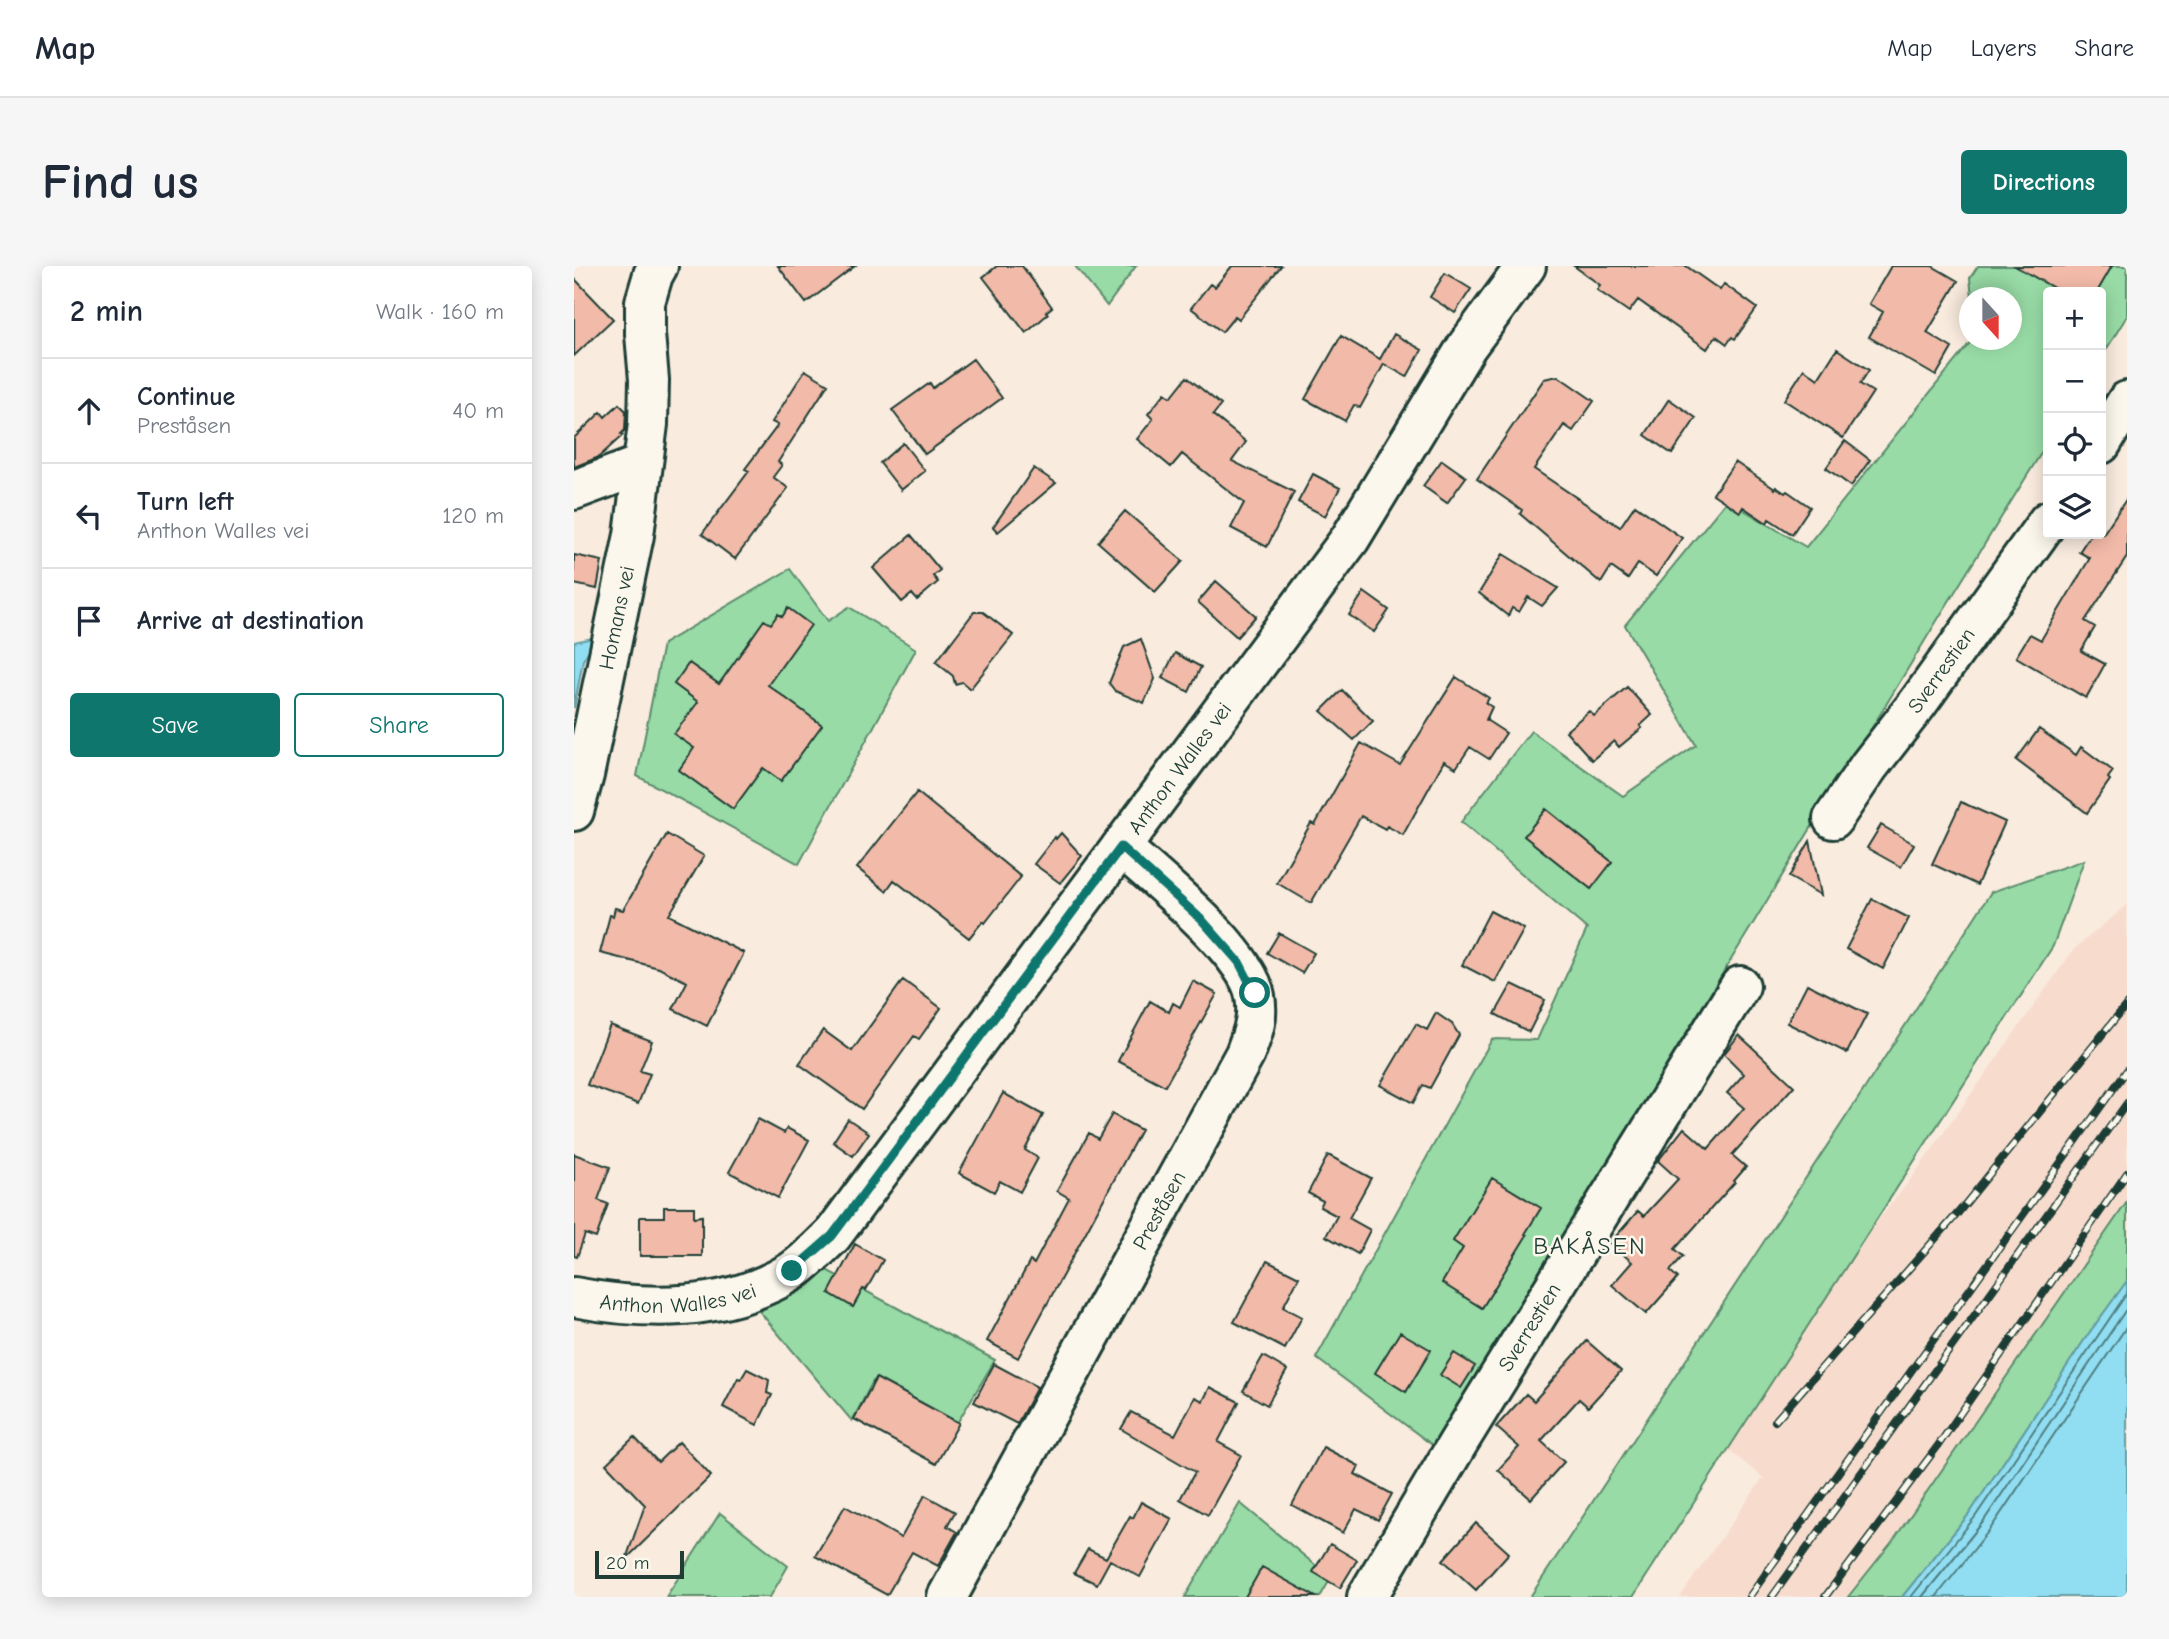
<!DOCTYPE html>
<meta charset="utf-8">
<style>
:root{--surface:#fff;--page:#f6f6f7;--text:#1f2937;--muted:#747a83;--line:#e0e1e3;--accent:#0f766e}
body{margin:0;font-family:"Comic Neue",sans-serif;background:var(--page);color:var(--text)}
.controls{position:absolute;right:21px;top:21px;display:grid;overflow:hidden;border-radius:7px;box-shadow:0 4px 18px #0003}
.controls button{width:63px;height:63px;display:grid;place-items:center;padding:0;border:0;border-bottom:2px solid var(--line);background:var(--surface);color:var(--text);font:35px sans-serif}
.compass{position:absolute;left:1385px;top:21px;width:63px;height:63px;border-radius:50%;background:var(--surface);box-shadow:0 4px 18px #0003;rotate:159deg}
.scale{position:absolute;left:21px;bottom:18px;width:89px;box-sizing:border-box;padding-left:7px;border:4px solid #1f3d34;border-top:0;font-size:19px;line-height:24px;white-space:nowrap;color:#1f3d34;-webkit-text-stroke:5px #fbf7ec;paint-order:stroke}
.stop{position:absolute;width:21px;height:21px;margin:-16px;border:5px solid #0f766e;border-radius:50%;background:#fff}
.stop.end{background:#0f766e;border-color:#fff;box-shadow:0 2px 7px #0008}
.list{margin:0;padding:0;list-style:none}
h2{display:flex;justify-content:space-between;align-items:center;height:91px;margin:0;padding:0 28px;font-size:30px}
h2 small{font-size:23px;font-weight:400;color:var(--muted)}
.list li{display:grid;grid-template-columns:46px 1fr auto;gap:21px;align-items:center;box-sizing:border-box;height:105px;padding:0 28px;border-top:2px solid var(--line)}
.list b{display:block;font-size:26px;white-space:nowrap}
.list p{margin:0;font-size:23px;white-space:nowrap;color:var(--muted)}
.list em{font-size:23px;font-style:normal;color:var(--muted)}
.actions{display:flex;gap:14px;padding:21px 28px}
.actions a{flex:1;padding:16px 0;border:2px solid var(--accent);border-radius:7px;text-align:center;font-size:24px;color:var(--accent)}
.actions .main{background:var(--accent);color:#fff}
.icon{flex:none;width:38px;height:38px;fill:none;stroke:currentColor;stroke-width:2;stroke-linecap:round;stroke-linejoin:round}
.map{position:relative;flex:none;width:1553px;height:1331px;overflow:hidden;border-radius:7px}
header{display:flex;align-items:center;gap:42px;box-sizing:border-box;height:98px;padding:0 35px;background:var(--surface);border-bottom:2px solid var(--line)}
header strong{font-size:33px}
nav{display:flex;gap:38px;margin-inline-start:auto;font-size:24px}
.intro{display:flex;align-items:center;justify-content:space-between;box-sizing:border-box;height:168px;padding:0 42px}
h1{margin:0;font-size:49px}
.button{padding:18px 32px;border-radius:7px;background:var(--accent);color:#fff;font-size:24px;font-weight:700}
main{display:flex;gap:42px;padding:0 42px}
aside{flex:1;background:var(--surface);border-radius:7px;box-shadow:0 4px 18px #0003}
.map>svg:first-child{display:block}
.built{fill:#f7dcce}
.green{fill:#98dba6;stroke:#5c8c6d;stroke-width:2}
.water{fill:#91ddf1;stroke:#639da5;stroke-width:2}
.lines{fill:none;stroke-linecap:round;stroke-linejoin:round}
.shore{stroke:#4d7d80;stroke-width:2}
.building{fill:#f2baa8;stroke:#1f3d34;stroke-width:2}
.minor-casing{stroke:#1f3d34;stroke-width:44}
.minor{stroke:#fbf7ec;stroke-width:38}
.rail-casing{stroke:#1f3d34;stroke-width:8}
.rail{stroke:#fbf7ec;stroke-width:5;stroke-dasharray:16;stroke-linecap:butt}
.route{stroke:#0f766e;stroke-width:9}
.labels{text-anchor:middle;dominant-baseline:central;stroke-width:5;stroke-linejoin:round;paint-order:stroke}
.street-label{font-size:21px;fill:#1f3d34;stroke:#fbf7ec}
.quarter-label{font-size:24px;letter-spacing:2px;fill:#1f3d34;stroke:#fbf7ec}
</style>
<header>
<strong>Map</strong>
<nav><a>Map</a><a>Layers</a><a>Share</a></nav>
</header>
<div class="intro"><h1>Find us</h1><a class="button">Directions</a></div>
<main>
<aside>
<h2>2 min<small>Walk · 160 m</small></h2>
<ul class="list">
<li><svg class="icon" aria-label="ahead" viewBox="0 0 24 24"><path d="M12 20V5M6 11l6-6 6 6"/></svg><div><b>Continue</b><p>Preståsen</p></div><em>40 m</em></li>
<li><svg class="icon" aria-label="left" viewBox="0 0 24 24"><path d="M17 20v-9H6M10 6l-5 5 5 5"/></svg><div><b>Turn left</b><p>Anthon Walles vei</p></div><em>120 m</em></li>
<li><svg class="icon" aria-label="arrive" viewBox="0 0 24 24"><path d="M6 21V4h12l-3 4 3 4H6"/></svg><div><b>Arrive at destination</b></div></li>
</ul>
<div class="actions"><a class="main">Save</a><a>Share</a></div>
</aside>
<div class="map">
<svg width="1553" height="1331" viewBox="0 0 1553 1331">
<rect width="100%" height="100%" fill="#f9ebde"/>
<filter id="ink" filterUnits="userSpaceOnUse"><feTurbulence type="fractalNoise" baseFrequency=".0143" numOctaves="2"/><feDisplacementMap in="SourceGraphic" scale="14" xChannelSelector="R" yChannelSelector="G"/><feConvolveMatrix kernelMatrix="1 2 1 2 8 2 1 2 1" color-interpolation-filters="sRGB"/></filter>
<g filter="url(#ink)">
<path class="built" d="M1553,639V936L1321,1272L1274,1331H1106L1189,1212L1128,1162L1237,1038L1337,913L1500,683Z"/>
<path class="green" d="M501,0H562L533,40Z
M1404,0H1553V50L1527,92V26H1474V176L1364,353L861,1181L742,1092L918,773L963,774L1013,663L887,556L957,465L1049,530L1122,479L1051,359L1153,234L1232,281L1398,74H1437V32L1398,31L1396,12Z
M216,303L254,355L275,341L342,383L225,598L63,510L89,378Z
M1510,594L1479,680L1059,1331H956L1289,825L1417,626Z
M1553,936V1015L1513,1070L1396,1247L1328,1331H1274L1321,1272Z
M241,998L421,1094L382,1159L299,1115L278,1155L186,1046Z
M666,1237L757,1312L746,1331H611Z
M146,1247L214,1300L196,1331H92Z"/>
<path class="water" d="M23,371L9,394L0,442V376Z
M1553,1015V1331H1328L1396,1247L1513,1070Z"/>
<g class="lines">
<path class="shore" d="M1337,1331L1401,1251L1553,1027
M1348,1331L1409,1256L1553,1042
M1362,1331L1417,1262L1553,1060"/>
</g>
<path class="building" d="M204,0H281L232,37Z
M423,0H448L478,41L472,46L474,48L452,67L409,11Z
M658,0H707L665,53L661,50L648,66L617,42L636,18L641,21Z
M1000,0H1112L1146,24L1150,18L1183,42L1161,73L1158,71L1153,78L1142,70L1133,83L1064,34L1055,46L1023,24L1026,19Z
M1317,0H1358L1384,15L1353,67L1378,82L1362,110L1295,71L1309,46L1295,38Z
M1441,0H1538L1523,26H1487Z
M871,7L897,23L881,47L856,31Z
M0,12L39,53L0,90Z
M820,68L848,84L833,111L810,98L786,142L780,139L771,155L731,133L767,70L806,93Z
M1263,83L1295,104L1286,118L1299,126L1269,172L1210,134L1230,103L1244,113Z
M399,93L428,132L351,188L318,144L356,117L359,122Z
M231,104L254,118L204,196L208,199L199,211L214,222L161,293L128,268L175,205L171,203L204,159L198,156Z
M984,110L1020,135L999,165L990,159L960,203L1046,261L1061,239L1108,272L1082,310L1064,298L1054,313L1037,301L1027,317L946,248L948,244L903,213L970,113Z
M613,111L647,139L639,149L672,176L658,195L720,226L693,281L657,262L670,237L608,188L597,201L563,173L579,153L574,148L582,138L591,127L597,131Z
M1095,133L1122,152L1098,188L1071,169Z
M45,138L52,145L51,164L47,168L49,169L25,191L0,201V172L27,146L31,151Z
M1271,175L1296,194L1277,220L1252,202Z
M329,177L351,205L327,224L306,197Z
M868,194L892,211L873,237L849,220Z
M1161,196L1201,223L1202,221L1211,227L1213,225L1236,241L1218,268L1195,253L1193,257L1169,241L1166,246L1139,228Z
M460,202L482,217L424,266L419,261Z
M739,208L766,222L751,250L724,236Z
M1553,232V291L1511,355L1521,361L1507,385L1531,398L1512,432L1442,391L1456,368L1467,374L1516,292L1505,286L1517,268H1529Z
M551,245L609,295L581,326L524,276Z
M337,269L366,304L359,310L364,316L343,334L338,328L328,336L299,302Z
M929,288L984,322L968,340L954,331L945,346L938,342L934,350L905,327Z
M0,289L28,295L23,323L0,318Z
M642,315L682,350L663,371L624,336Z
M790,326L815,344L800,366L775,349Z
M214,342L237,359L194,419L248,459L207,515L189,502L159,543L105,504L120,482L100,468L124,436L100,418L115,397L145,418L190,354L197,358L204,348L208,351Z
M400,346H409L439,369L396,423L388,416L381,418L379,410L362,396Z
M567,373L581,413L570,437L541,425L535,417L550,381Z
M601,387L627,401L615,426L588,412Z
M882,411L915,432L912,437L918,441L912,454L932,467L915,493L896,481L882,502L870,495L829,569L813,560L811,563L787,550L737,637L703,617L737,557L741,559L787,477L826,499Z
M1053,421L1078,449L1066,460L1068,462L1045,481L1040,475L1018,494L992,465L1015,445L1020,450Z
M768,424L799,455L780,474L747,445Z
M1465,463L1502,489L1507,481L1539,505L1534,512L1536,514L1513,547L1442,494Z
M343,526L447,611L411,657L409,655L395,672L320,614L312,625L283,602Z
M1387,536L1431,556L1403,619L1358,598Z
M972,543L1038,596L1017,623L950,570Z
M1307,559L1340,578L1327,601L1293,582Z
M487,567L508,590L486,617L460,598L481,571L482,573Z
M93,568L130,590L95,649L170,687L133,760L99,743L113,716L85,702L26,687L36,649L39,650L41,642L49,644Z
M1236,575L1247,629L1215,611Z
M1298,633L1335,652L1309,703L1272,683Z
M916,645L950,663L921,716L888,699Z
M705,667L740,687L728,707L693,687Z
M329,714L367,742L345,773L340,770L288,843L225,798L249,764L278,785Z
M619,715L643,728L591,820L544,795L576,735L595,746L599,737L606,741Z
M938,718L971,734L955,766L921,748Z
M1233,718L1293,748L1273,787L1213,757Z
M862,747L878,758L885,769L856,822L849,819L839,837L806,819L842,758L853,764Z
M36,759L78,775L66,805L76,808L64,838L13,819Z
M1165,769L1220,820L1158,889L1172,901L1160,915L1161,916L1101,983L1109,990L1096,1005L1104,1012L1072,1048L1038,1019L1058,996L1036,977L1064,945L1070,950L1104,913L1084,895L1110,862L1134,883L1170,842L1153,827L1170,808L1150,788Z
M429,827L469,849L451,884L464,892L446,926L426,915L420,926L385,907Z
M538,848L567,864L444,1092L413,1075L456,995L460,998L495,932L483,925L515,867L524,873Z
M184,853L210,867L213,862L235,874L204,932L155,906Z
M274,853L295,867L279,890L259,876Z
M0,888L36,901L24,934L34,938L22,972L11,968L3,991L0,990Z
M754,889L797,912L775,952L796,964L784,988L752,970L763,950L746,941L749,935L734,927Z
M918,912L967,942L951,968L953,969L908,1042L868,1017L889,982L879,975Z
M90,941H120V951L128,950V990H66V951H90Z
M281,978L309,994L292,1024L289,1023L279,1041L255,1027Z
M693,995L725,1011L709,1041L728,1051L711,1083L660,1056Z
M826,1066L857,1084L832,1126L801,1107Z
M1013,1075L1047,1105L1014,1141L1005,1133L967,1175L990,1196L957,1233L924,1204L945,1181L922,1161L952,1128L960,1135Z
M880,1087L901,1100L887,1122L866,1109Z
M689,1090L713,1104L693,1139L669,1125Z
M420,1098L463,1121L443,1158L400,1136Z
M173,1103L195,1114L193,1127L198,1129L183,1159L149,1141L164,1112L167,1113Z
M302,1112L385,1157L362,1198L280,1153Z
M636,1121L665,1136L644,1176L667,1189L634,1249L606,1233L621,1206L547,1163L557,1146L601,1169L621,1131L629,1135Z
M60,1171L84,1196L105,1176L137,1210L52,1293L71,1239L32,1198Z
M749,1181L785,1200L781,1208L818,1228L804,1254L782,1243L769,1267L718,1239Z
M351,1229L381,1246L373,1260L383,1266L364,1300L338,1286L313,1329L241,1290L271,1240L327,1272Z
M567,1236L598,1253L566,1311L536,1294L523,1318L500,1307L514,1283L532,1292L556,1250L559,1252Z
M902,1257L935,1287L902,1324L869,1294Z
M756,1278L783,1294L766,1322L739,1306Z
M688,1301L742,1331H671Z"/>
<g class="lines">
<defs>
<g id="minor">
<path d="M1527,178L1553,135"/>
<path d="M0,224L67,199"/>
<path id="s1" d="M0,545L10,509L60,269L74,158L75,114L71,68V36L79,9L84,0"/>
<path id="s2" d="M1259,553L1295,500L1344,437L1474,255"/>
<path id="s3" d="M0,1031C74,1045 151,1046 217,1006C231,997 245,982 258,970L776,273L893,80L952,0"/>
<path id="s4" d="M373,1331L671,788C679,766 685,753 681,730C674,686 581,612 547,581"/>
<path id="s5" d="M793,1331L884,1177L1166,720"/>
</g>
</defs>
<use href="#minor" class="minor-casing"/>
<use href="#minor" class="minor"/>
<defs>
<path id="rail" d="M1201,1155L1384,947L1553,738
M1175,1331L1553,804
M1198,1331L1553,837
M1251,1331L1363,1181L1553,907"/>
</defs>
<use href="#rail" class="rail-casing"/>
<use href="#rail" class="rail"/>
</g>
</g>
<g class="lines" filter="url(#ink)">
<path class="route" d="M218,1005L258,970L547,581L628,654L665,696L681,727"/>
</g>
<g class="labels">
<g class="street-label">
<text stroke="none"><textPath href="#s1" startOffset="198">Homans vei</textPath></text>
<text stroke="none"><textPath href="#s2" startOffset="184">Sverrestien</textPath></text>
<text stroke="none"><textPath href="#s3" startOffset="861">Anthon Walles vei</textPath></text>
<text stroke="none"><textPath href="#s4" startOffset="441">Preståsen</textPath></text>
<text stroke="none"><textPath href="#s3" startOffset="105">Anthon Walles vei</textPath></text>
<text stroke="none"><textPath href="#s5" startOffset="315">Sverrestien</textPath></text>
</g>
<g class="quarter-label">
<text x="1016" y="980">BAKÅSEN</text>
</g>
</g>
</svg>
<div class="controls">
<button>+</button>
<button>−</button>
<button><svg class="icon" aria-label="locate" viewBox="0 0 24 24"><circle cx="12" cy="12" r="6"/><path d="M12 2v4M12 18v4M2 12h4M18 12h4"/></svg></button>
<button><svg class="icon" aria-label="layers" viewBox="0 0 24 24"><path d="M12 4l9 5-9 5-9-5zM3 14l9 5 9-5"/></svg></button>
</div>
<svg class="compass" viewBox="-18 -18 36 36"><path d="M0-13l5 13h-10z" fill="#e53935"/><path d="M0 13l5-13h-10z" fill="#747a83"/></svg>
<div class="scale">20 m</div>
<div class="stop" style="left:681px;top:727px"></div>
<div class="stop end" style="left:218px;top:1005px"></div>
</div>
</main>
